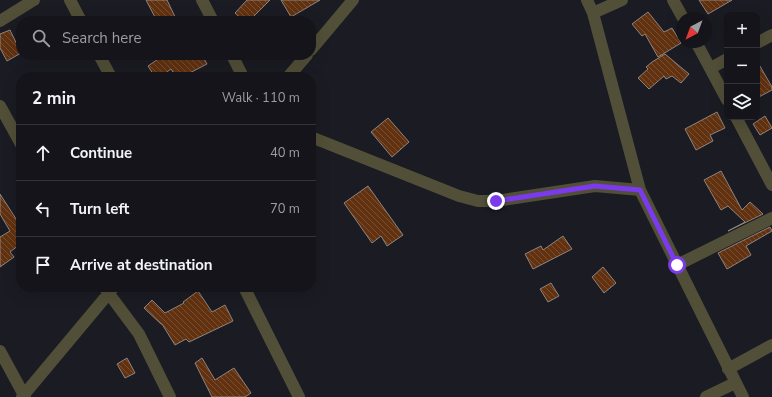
<!DOCTYPE html>
<meta charset="utf-8">
<style>
:root{--surface:#14141a;--page:#1d1d23;--text:#f1f3f6;--muted:#9d9ea2;--line:#333339}
body{margin:0;font-family:"Nunito Sans",sans-serif;background:var(--page);color:var(--text)}
.controls{position:absolute;right:12px;top:12px;display:grid;overflow:hidden;border-radius:8px;box-shadow:0 4px 16px #0002}
.controls button{width:36px;height:36px;display:grid;place-items:center;padding:0;border:0;border-bottom:1px solid var(--line);background:var(--surface);color:var(--text);font:20px sans-serif}
.compass{position:absolute;left:676px;top:12px;width:36px;height:36px;border-radius:50%;background:var(--surface);box-shadow:0 4px 16px #0002;rotate:221deg}
.stop{position:absolute;width:12px;height:12px;margin:-9px;border:3px solid #7c3aed;border-radius:50%;background:#fff}
.stop.end{background:#7c3aed;border-color:#fff;box-shadow:0 1px 4px #0008}
.list{margin:0;padding:0;list-style:none}
h2{display:flex;justify-content:space-between;align-items:center;height:52px;margin:0;padding:0 16px;font-size:17px}
h2 small{font-size:13px;font-weight:400;color:var(--muted)}
.list li{display:grid;grid-template-columns:26px 1fr auto;gap:12px;align-items:center;box-sizing:border-box;height:56px;padding:0 16px;border-top:1px solid var(--line)}
.list b{display:block;font-size:15px;white-space:nowrap}
.list em{font-size:13px;font-style:normal;color:var(--muted)}
.icon{flex:none;width:22px;height:22px;fill:none;stroke:currentColor;stroke-width:2;stroke-linecap:round;stroke-linejoin:round}
.map{position:relative;flex:none;width:772px;height:397px;overflow:hidden}
.search{position:absolute;background:var(--surface);box-shadow:0 4px 16px #0002;left:16px;top:16px;width:300px;height:44px;display:flex;align-items:center;gap:10px;box-sizing:border-box;padding:0 14px;border-radius:16px;color:var(--muted);font-size:15px}
.panel{position:absolute;background:var(--surface);box-shadow:0 4px 16px #0002;left:16px;top:72px;width:300px;height:220px;border-radius:16px}
.map>svg:first-child{display:block}
.building{fill:url(#building-back-hatch);stroke:#8e857f}
.lines{fill:none;stroke-linecap:round;stroke-linejoin:round}
.street{stroke:#524f38;stroke-width:12}
.route{stroke:#7c3aed;stroke-width:5}
</style>
<div class="map">
<svg width="772" height="397" viewBox="0 0 772 397">
<defs>
<pattern id="building-back-hatch" width="6" height="6" patternUnits="userSpaceOnUse"><rect width="6" height="6" fill="#623210"/><path d="M-1 5l2 2M0 0l6 6M5-1l2 2" fill="none" stroke="#784f32"/></pattern>
</defs>
<rect width="100%" height="100%" fill="#1b1b23"/>
<path class="building" d="M146,0H167L177,21H157Z
M247,0H270L249,21H244L235,13Z
M281,0H320L291,17Z
M699,0H732L708,14Z
M648,12L664,32L672,28L681,43L658,57L645,34L642,36L632,24Z
M10,30L21,53L7,61L0,48V34Z
M665,54L689,74L681,83L672,76L666,79L664,76L649,89L638,78L648,69L646,67L652,62Z
M164,55H202L207,64L182,77H176L171,69L160,77H155L148,66Z
M757,61L772,87V90L757,98Z
M717,112L725,128L710,135L713,141L696,150L685,129Z
M765,116L772,128L760,135L753,124Z
M388,118L409,142L392,157L371,132Z
M721,171L742,210L750,202L763,214L728,231L745,222L728,206L721,210L704,180Z
M368,186L403,235L387,246L381,236L372,243L344,203Z
M0,194L20,225L21,224V248L19,245L10,252L14,257L0,267V237L10,231L0,214Z
M770,227L772,231L746,246L751,255L727,269L718,253Z
M563,236L572,249L533,269L525,254L541,246L543,250Z
M603,267L616,283L604,293L592,277Z
M551,283L559,296L548,302L540,289Z
M198,291L212,312L225,305L233,321L189,342L186,339L175,345L162,324H161L144,308L152,300L165,313L184,303L183,302Z
M127,358L135,373L125,378L117,364Z
M202,358L215,380L234,368L251,393L245,397H212L195,363Z"/>
<g class="lines">
<path class="street" d="M70,0L81,21
M202,0L213,21
M587,0L593,13L640,190L743,397
M673,0L683,18
M593,13L622,0
M0,21L34,0
M696,42L727,100
M757,43L772,35
M311,50L353,0
M99,55L111,77
M232,55L243,77
M711,68L727,59
M288,77L307,55
M0,106L21,144
M736,117L772,185
M311,137L459,196L478,201H496L595,186L640,190
M677,265L772,218
M104,287L139,334L170,397
M244,287L299,397
M0,351L25,397
M728,369L772,345
M22,397L114,287
M706,397L735,383"/>
</g>
<g class="lines">
<path class="route" d="M496,201L595,186L640,190L677,265"/>
</g>
</svg>
<div class="controls">
<button>+</button>
<button>−</button>
<button><svg class="icon" aria-label="layers" viewBox="0 0 24 24"><path d="M12 4l9 5-9 5-9-5zM3 14l9 5 9-5"/></svg></button>
</div>
<svg class="compass" viewBox="-18 -18 36 36"><path d="M0-13l5 13h-10z" fill="#e53935"/><path d="M0 13l5-13h-10z" fill="#9d9ea2"/></svg>
<div class="stop" style="left:677px;top:265px"></div>
<div class="stop end" style="left:496px;top:201px"></div>
<div class="search"><svg class="icon" aria-label="search" viewBox="0 0 24 24"><circle cx="10" cy="10" r="6"/><path d="M15 15l6 6"/></svg>Search here</div>
<section class="panel">
<h2>2 min<small>Walk · 110 m</small></h2>
<ul class="list">
<li><svg class="icon" aria-label="ahead" viewBox="0 0 24 24"><path d="M12 20V5M6 11l6-6 6 6"/></svg><div><b>Continue</b></div><em>40 m</em></li>
<li><svg class="icon" aria-label="left" viewBox="0 0 24 24"><path d="M17 20v-9H6M10 6l-5 5 5 5"/></svg><div><b>Turn left</b></div><em>70 m</em></li>
<li><svg class="icon" aria-label="arrive" viewBox="0 0 24 24"><path d="M6 21V4h12l-3 4 3 4H6"/></svg><div><b>Arrive at destination</b></div></li>
</ul>
</section>
</div>
